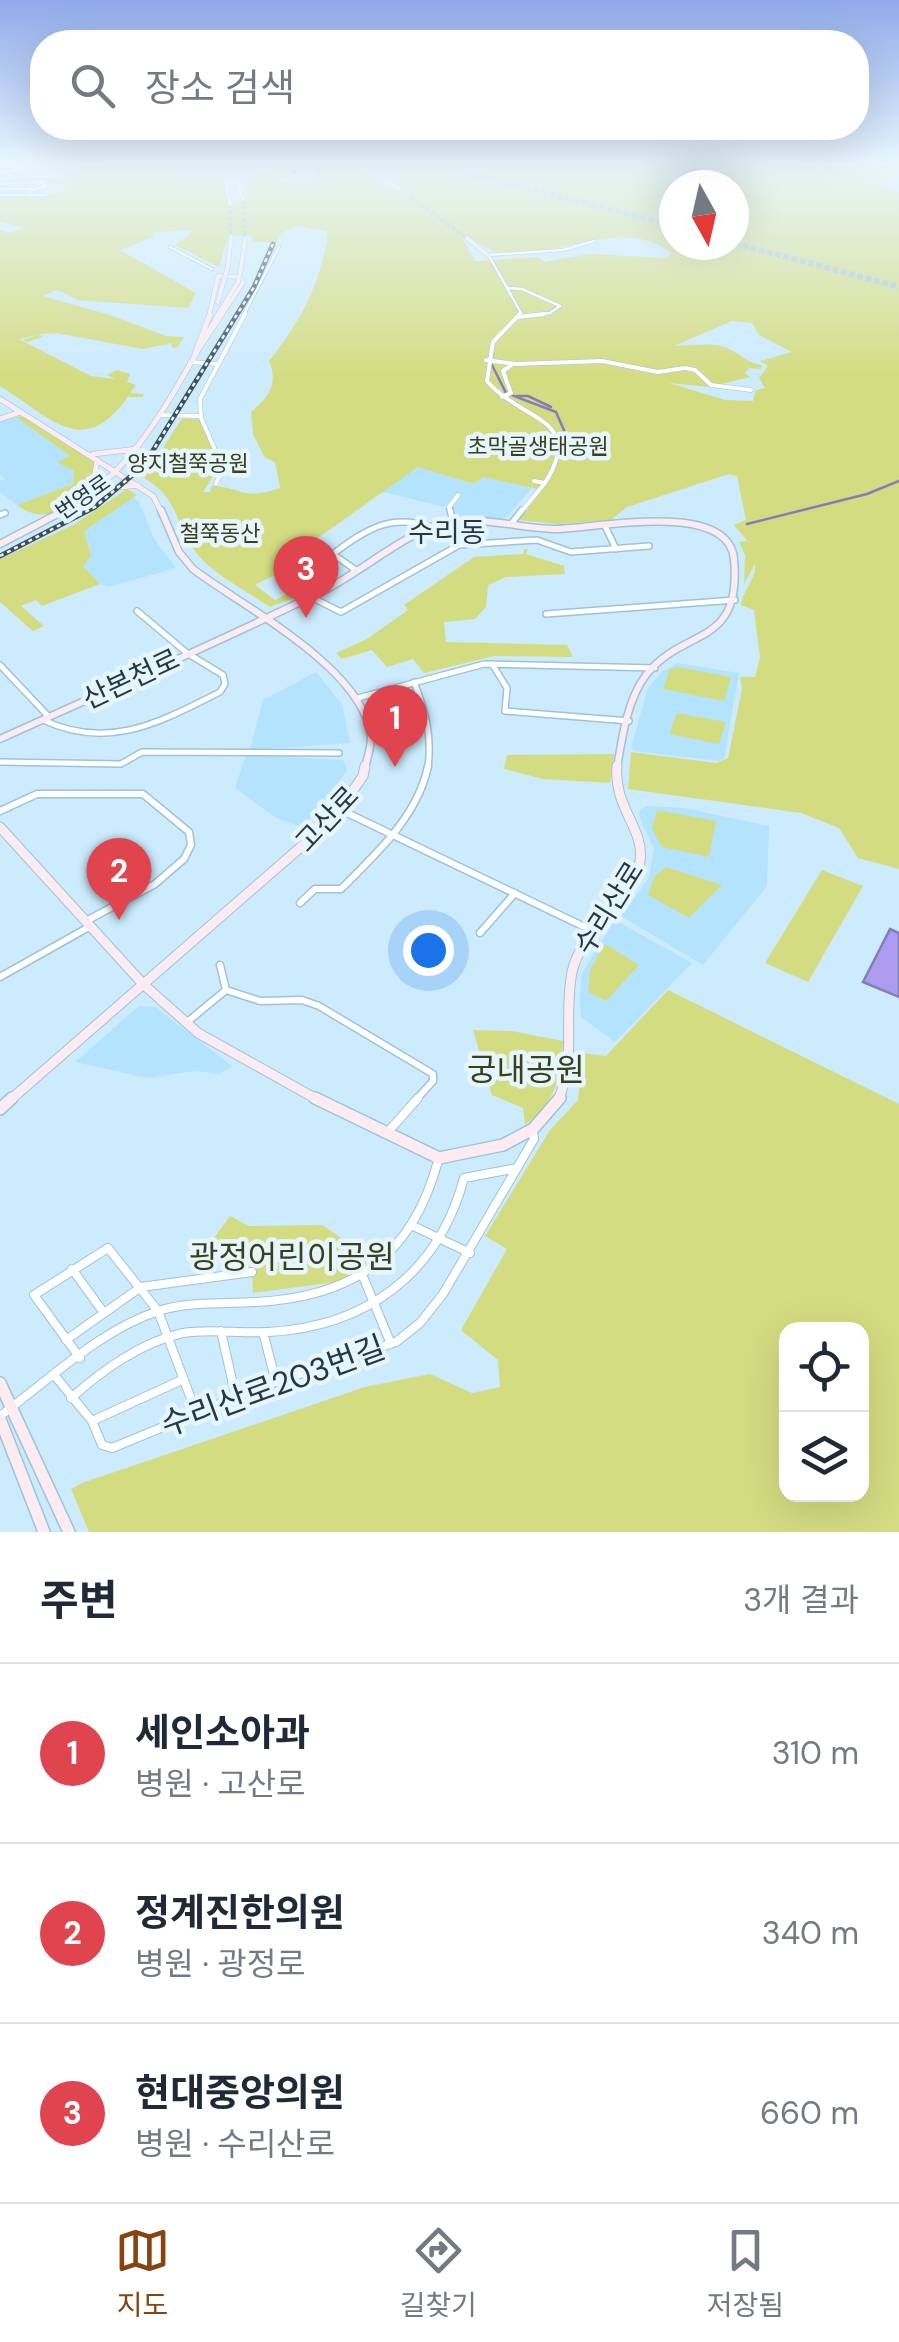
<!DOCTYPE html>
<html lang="ko">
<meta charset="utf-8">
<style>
:root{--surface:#fff;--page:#f2f2f3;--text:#1f2937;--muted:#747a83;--line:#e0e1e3;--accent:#864411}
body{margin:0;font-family:"DM Sans","Noto Sans KR",sans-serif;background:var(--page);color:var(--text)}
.controls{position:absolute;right:30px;bottom:30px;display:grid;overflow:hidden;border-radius:20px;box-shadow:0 10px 40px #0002}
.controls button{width:90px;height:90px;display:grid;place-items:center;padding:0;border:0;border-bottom:2px solid var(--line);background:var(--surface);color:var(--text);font:50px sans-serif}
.compass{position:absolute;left:659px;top:170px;width:90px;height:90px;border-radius:50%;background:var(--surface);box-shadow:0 10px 40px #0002;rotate:172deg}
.you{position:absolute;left:428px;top:950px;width:35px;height:35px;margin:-25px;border:8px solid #fff;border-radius:50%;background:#1a73e8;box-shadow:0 0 0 15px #1a73e833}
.badge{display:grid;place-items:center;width:65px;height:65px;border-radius:50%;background:var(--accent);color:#fff;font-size:32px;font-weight:700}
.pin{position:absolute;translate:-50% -82px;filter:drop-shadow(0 2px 5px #0008)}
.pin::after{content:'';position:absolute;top:52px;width:35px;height:30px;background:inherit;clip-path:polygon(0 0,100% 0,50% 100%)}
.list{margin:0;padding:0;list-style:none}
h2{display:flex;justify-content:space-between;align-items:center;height:130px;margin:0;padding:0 40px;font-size:42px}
h2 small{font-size:32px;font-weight:400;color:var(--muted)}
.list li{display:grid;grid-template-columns:65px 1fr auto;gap:30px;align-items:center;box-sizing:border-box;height:180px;padding:0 40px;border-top:2px solid var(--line)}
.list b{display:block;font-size:38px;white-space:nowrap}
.list p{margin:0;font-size:32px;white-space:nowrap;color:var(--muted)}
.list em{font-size:32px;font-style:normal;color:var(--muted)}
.icon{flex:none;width:55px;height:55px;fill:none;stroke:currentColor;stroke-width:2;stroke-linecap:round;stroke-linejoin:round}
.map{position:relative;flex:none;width:899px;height:1532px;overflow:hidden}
.search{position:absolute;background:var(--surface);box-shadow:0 10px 40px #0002;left:30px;right:30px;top:30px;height:110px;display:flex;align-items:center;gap:25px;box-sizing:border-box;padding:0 35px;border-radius:40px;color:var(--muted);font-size:38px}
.sheet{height:670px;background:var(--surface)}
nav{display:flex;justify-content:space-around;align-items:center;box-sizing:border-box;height:140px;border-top:2px solid var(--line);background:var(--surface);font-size:28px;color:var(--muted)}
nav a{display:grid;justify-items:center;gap:5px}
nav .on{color:var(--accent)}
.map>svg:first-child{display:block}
.built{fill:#b4e3fd}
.green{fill:#d4dc82;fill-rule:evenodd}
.water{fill:#ac9bee;stroke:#847dba;stroke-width:2.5}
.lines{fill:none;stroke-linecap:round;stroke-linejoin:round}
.stream{stroke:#847dba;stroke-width:2.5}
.secondary-tunnel{stroke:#abc7d7;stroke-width:4;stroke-dasharray:4 2.5;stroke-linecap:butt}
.highway-tunnel{stroke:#abc7d7;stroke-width:6;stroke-dasharray:6 2.5;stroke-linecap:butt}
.street-far4-casing{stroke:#9dc3d8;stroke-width:4}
.street-far3-casing{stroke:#9dc3d8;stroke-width:5}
.street-far2-casing{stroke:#9dc3d8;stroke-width:8}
.street-far1-casing{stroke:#9dc3d8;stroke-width:9}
.street-casing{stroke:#9dc3d8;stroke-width:10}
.secondary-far4-casing{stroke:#9dc3d8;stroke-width:5}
.secondary-far3-casing{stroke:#9dc3d8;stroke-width:6}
.secondary-far2-casing{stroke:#9dc3d8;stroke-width:9}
.secondary-far1-casing{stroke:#9dc3d8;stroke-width:11}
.secondary-casing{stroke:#9dc3d8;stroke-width:14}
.street-far4{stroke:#fff;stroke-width:2.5}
.street-far3{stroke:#fff;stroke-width:4}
.street-far2{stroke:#fff;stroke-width:5}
.street-far1{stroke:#fff;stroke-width:6}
.street{stroke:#fff;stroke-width:8}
.secondary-far4{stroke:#fcecf2;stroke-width:4}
.secondary-far3{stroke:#fcecf2;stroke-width:5}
.secondary-far2{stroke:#fcecf2;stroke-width:6}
.secondary-far1{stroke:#fcecf2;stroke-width:9}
.secondary{stroke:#fcecf2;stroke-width:11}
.rail-casing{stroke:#3d4e58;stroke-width:5}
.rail{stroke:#e6f6ff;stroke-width:2.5;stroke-dasharray:4;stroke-linecap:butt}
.secondary-bridge-casing{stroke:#9dc3d8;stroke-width:5;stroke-linecap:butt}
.secondary-bridge{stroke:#fcecf2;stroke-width:4}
.labels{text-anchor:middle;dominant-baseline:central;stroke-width:9;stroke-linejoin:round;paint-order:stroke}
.far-park-label{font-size:22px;fill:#3c3f17;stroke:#e6f6ff}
.far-street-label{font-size:22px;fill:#283740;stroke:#e6f6ff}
.far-quarter-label{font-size:28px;fill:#283740;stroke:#e6f6ff}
.street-label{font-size:28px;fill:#283740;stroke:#e6f6ff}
.near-park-label{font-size:32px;fill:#3c3f17;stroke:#e6f6ff}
.near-street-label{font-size:32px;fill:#283740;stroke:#e6f6ff}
</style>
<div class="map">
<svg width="899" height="1532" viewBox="0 0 899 1532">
<rect width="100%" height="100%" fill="#ccebfd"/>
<path class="built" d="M16,417L71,457L58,462L75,471L73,484L17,505L0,492V481L5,479L0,475V422Z
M419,467L474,484L483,477L532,488L505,519L459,518L452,508L461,497L455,495L444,507L380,491Z
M133,497L139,502L154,539L176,568L109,587L100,584L83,566L91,556L84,531Z
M678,663L739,673L724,758L719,761L634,751L631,747L648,688L663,671Z
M316,672L342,704L350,743L250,750L263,700Z
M246,755L343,760L347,770L330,797L302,827L276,818L235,788Z
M647,806L685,808L769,826L767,886L703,965L621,916L649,878L654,849L639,816L640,810Z
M615,920L692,963L615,1042L581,1017L580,1001L581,975Z
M139,1006L155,1007L232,1066L220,1074L195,1071L147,1078L75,1062Z"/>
<path class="green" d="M19,164H199L170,176L222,175L230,202L247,198L245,183L249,176L276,166L298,171L296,176L284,177L281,181L284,182L298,178L318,179L313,164H356L389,189L404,191L398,184L400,175L385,164H677L684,168L662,177L695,185H674V245H734V185L704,184L718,164H899V173L878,185L899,192V869L858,858L839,828L801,813L628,789L631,752L716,763L728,758L742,689L740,677H755L760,658L754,610L741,605C743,589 757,578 755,564L744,584L745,555L739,542L748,541L755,550L734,525L746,520L737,476L729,474L627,507L611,520L557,524L519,520L542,490L483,477L474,484L418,467L284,562L290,567L255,585L275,600L301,586L310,592L270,607C248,592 216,576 198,555C174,526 181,499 144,478L182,418L202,420L219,467L203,492H210L212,486C241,487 243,501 280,488L275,462L265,458L253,434L251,412C268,398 279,384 269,361C301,321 321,283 328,232L298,226L281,233L277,243L253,242L252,236H228L219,267L175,245L190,234L191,230L155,232L150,235L154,237L120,250L196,293L188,308L78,300L57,290L43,296L110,315L166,336L184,337L177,348L171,347L172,343L143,349L56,333L39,334L43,337L27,342L23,340L38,335L19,339L91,376L115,379L107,375L117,370L130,374L127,382L136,385L130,393L144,394L142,397H129L130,394C84,461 53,419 0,386V230L10,233L23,228L0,222V197H44L70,187L50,184L43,179L83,173L73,168ZM469,238C478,242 488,250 497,252C553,262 623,214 671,253L666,258L589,254L544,262L538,257L475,261L463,239ZM732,321L752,323L759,335L792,352L760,361L768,366L759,378L765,388L756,390L753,401L725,400L669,383L710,387L750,377L745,373L749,368L761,369L762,365C746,363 740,353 725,347C708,342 691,346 674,346Z
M23,416L94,462L92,486C65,507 48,527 17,505L73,484L74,471L57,462L70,456L16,417Z
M127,489L137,495L84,531L91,556L83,566L100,584L42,606L36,600L21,606L44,626L33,631L0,602V559L75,524Z
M524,549H528L526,554L564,566L565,574L506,577L488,585L486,607L475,619L444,622L446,642L567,645L573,657L494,656L424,673L413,659L387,667L372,650L342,659L336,653L367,639L408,610L404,605L474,557L524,554Z
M678,667L731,677L724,701L663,689L670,669Z
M677,713L726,722L719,744L669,734Z
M614,754L610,783L543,779L504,769L507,755Z
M657,810L716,821L709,857L662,847L652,828Z
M666,867L722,885L689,918L648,895L654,877Z
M822,870L863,886L808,982L765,963Z
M605,944L639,965L606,1001L588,992L590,970Z
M668,990L899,1104V1532H89L71,1489L82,1483L365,1387L430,1374L472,1393L500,1387L498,1360L461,1330L507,1249L485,1236L550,1130L578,1100L583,1053L606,1056ZM786,1330H862V1494H786Z
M473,1030L512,1031L563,1041C562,1078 555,1102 525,1125L523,1108L492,1095Z
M230,1216L249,1226L322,1225L374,1260L336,1282L253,1293L252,1267L229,1258L225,1263L204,1252Z"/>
<path class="water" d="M890,929L899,933V997L863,982Z"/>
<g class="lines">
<path class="stream" d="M683,175L696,169L692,164
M493,354L490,361L506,393L556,412L570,444L567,459
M517,396H528L551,407
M747,524L867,494L899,481"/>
<path class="secondary-tunnel" d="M399,189L467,238
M243,199L245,239
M230,204L231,237"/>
<path class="highway-tunnel" d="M434,164L674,226
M734,243L899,287"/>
<defs>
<path id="street-far4" d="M0,173L24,168L14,169
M5,173L16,177L63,176
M0,184L43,182
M0,189H34L28,195H0
M34,189L48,186L42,184
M28,195H43
M170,247L212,269
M488,255L563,250L594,241
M489,256L521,313L518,316
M508,288L522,289L560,306L550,313L524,316
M243,316L279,247"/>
<path id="street-far3" d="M520,314L493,342L487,381C522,422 586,417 545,483
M518,317L544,314
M486,360L516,364L602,361L658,372L685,368L695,370L711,385L751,390
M190,362L217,364
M502,397L511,393L503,371L513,364
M159,415L199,416
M216,484L223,468L201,418L200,399L245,314
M451,513L449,507L458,495
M520,513L545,483L534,481"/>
<path id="street-far2" d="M450,510L459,545
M0,515L5,513
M511,524L522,510
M605,526L616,549
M357,571L333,554C365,530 390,513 431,527
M311,597L341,612L459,545L537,540L571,552L649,546
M546,614L735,600
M492,664L507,688L505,711L629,721
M0,665L49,717
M414,682C426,712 432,736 428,768
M358,698L484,664L655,668
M43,720C109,751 160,722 220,692L225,684L223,675L187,653L137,611
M0,762L121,764L142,752L339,753"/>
<path id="street-far1" d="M341,810L593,931
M0,811L37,794H143L189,832L191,845L184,859L155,884L88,920
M300,903L315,889H341C376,854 418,816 428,766
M480,933L515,893
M220,965L226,990
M0,977L89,927
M186,1023L226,990L260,1001L302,1000L319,1006L433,1074V1081L415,1101"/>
<path id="street" d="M387,1133L418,1098
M411,1225L470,1253
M72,1269L104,1313
M364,1279L391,1344
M221,1331L236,1398
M263,1332L276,1382
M66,1340L141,1287L252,1272
M80,1358L34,1295L108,1248L158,1311L196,1412
M55,1376L92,1421L102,1445L112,1448L263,1386L396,1342L420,1323L443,1294L534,1139L533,1132
M71,1398C103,1370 141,1342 183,1333C211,1328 240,1334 268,1332C365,1327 438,1275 464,1178L517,1168
M0,1416C49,1380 99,1331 158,1311C188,1301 225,1304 256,1302C353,1297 412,1257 438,1161
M92,1421L184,1379"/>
<path id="secondary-far4" d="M223,164L230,204
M231,164L243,199
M364,164L399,189
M467,238L489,256
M228,266L231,237
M241,268L245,239
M218,302L224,280
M209,316L218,276L240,277L243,283L221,316
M217,316L238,282"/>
<path id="secondary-far3" d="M210,314L195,354L222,314
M0,399L153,496L162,513
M0,419L21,412
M93,454L138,449
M93,489L97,460
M103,489L138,485
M60,513C139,472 175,387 219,314"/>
<path id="secondary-far2" d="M161,510L179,552L193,569C243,607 366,669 371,738C371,747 367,759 365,768
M0,544L65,510
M0,739C108,690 217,643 323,591C357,574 402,537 434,526C474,513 514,528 554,529C593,529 728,499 734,559C742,649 684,626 646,675C627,700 622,738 617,768"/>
<path id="secondary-far1" d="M0,827L143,984L198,1033L320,1101
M9,1101L333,819L363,776L365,766
M558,1101C577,1055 563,1017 572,972C581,929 635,900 640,861C645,829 613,807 617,766"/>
<path id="secondary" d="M315,1098L439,1158L503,1145L533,1129L560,1098
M0,1109L12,1098
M0,1383L69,1532
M0,1419L44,1532"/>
</defs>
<use href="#street-far4" class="street-far4-casing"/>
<use href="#street-far3" class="street-far3-casing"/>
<use href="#street-far2" class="street-far2-casing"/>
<use href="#street-far1" class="street-far1-casing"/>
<use href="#street" class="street-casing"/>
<use href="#secondary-far4" class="secondary-far4-casing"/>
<use href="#secondary-far3" class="secondary-far3-casing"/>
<use href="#secondary-far2" class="secondary-far2-casing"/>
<use href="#secondary-far1" class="secondary-far1-casing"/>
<use href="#secondary" class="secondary-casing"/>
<use href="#street-far4" class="street-far4"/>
<use href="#street-far3" class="street-far3"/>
<use href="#street-far2" class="street-far2"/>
<use href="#street-far1" class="street-far1"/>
<use href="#street" class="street"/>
<use href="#secondary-far4" class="secondary-far4"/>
<use href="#secondary-far3" class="secondary-far3"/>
<use href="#secondary-far2" class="secondary-far2"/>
<use href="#secondary-far1" class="secondary-far1"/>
<use href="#secondary" class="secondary"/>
<defs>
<path id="rail" d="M294,170L296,164
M0,556L95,507L144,465L254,287L273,244"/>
</defs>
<use href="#rail" class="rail-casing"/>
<use href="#rail" class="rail"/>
<defs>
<path id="secondary-bridge" d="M224,280L228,266
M238,282L241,268"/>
</defs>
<use href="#secondary-bridge" class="secondary-bridge-casing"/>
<use href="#secondary-bridge" class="secondary-bridge"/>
</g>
<linearGradient id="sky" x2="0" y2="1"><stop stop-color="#90aaea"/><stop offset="0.43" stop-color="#e8f6fe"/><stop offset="1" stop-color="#e8f6fe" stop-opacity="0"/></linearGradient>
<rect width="899" height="378" fill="url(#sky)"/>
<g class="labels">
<g class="far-park-label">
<text x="538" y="446">초막골생태공원</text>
<text x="188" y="463">양지철쭉공원</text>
<text x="220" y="533">철쭉동산</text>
</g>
<g class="far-street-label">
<text transform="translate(83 497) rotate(-35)">번영로</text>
</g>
<g class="far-quarter-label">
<text x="447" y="532">수리동</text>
</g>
<g class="street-label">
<text transform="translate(131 679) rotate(-25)">산본천로</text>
<text transform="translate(327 819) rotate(-47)">고산로</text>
<text transform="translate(609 908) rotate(-58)">수리산로</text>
</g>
<g class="near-park-label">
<text x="526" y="1070">궁내공원</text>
<text x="292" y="1257">광정어린이공원</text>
</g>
<g class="near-street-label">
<text transform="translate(273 1386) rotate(-20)">수리산로203번길</text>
</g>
</g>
</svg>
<div class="controls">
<button><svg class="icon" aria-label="locate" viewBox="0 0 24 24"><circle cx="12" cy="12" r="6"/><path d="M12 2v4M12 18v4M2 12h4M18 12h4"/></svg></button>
<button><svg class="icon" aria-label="layers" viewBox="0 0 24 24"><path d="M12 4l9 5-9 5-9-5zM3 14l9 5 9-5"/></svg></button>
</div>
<svg class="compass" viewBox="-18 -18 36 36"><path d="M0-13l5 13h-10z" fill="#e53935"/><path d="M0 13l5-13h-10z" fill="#747a83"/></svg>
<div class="you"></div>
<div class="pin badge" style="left:395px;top:767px;background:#e0444e">1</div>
<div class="pin badge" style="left:119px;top:920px;background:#e0444e">2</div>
<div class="pin badge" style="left:306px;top:618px;background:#e0444e">3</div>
<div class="search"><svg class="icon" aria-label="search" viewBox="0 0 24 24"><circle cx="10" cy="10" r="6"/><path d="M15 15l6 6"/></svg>장소 검색</div>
</div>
<section class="sheet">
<h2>주변<small>3개 결과</small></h2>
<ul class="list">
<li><span class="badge" style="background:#e0444e">1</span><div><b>세인소아과</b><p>병원 · 고산로</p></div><em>310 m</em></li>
<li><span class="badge" style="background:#e0444e">2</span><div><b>정계진한의원</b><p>병원 · 광정로</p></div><em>340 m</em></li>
<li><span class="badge" style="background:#e0444e">3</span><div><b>현대중앙의원</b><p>병원 · 수리산로</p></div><em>660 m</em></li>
</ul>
</section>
<nav>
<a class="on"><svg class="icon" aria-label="map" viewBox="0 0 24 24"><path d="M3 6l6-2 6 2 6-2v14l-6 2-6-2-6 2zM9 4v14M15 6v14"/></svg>지도</a>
<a><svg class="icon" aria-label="directions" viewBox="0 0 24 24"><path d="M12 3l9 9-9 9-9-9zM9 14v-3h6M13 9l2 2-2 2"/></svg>길찾기</a>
<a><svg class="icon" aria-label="saved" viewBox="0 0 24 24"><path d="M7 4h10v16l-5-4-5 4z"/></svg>저장됨</a>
</nav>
